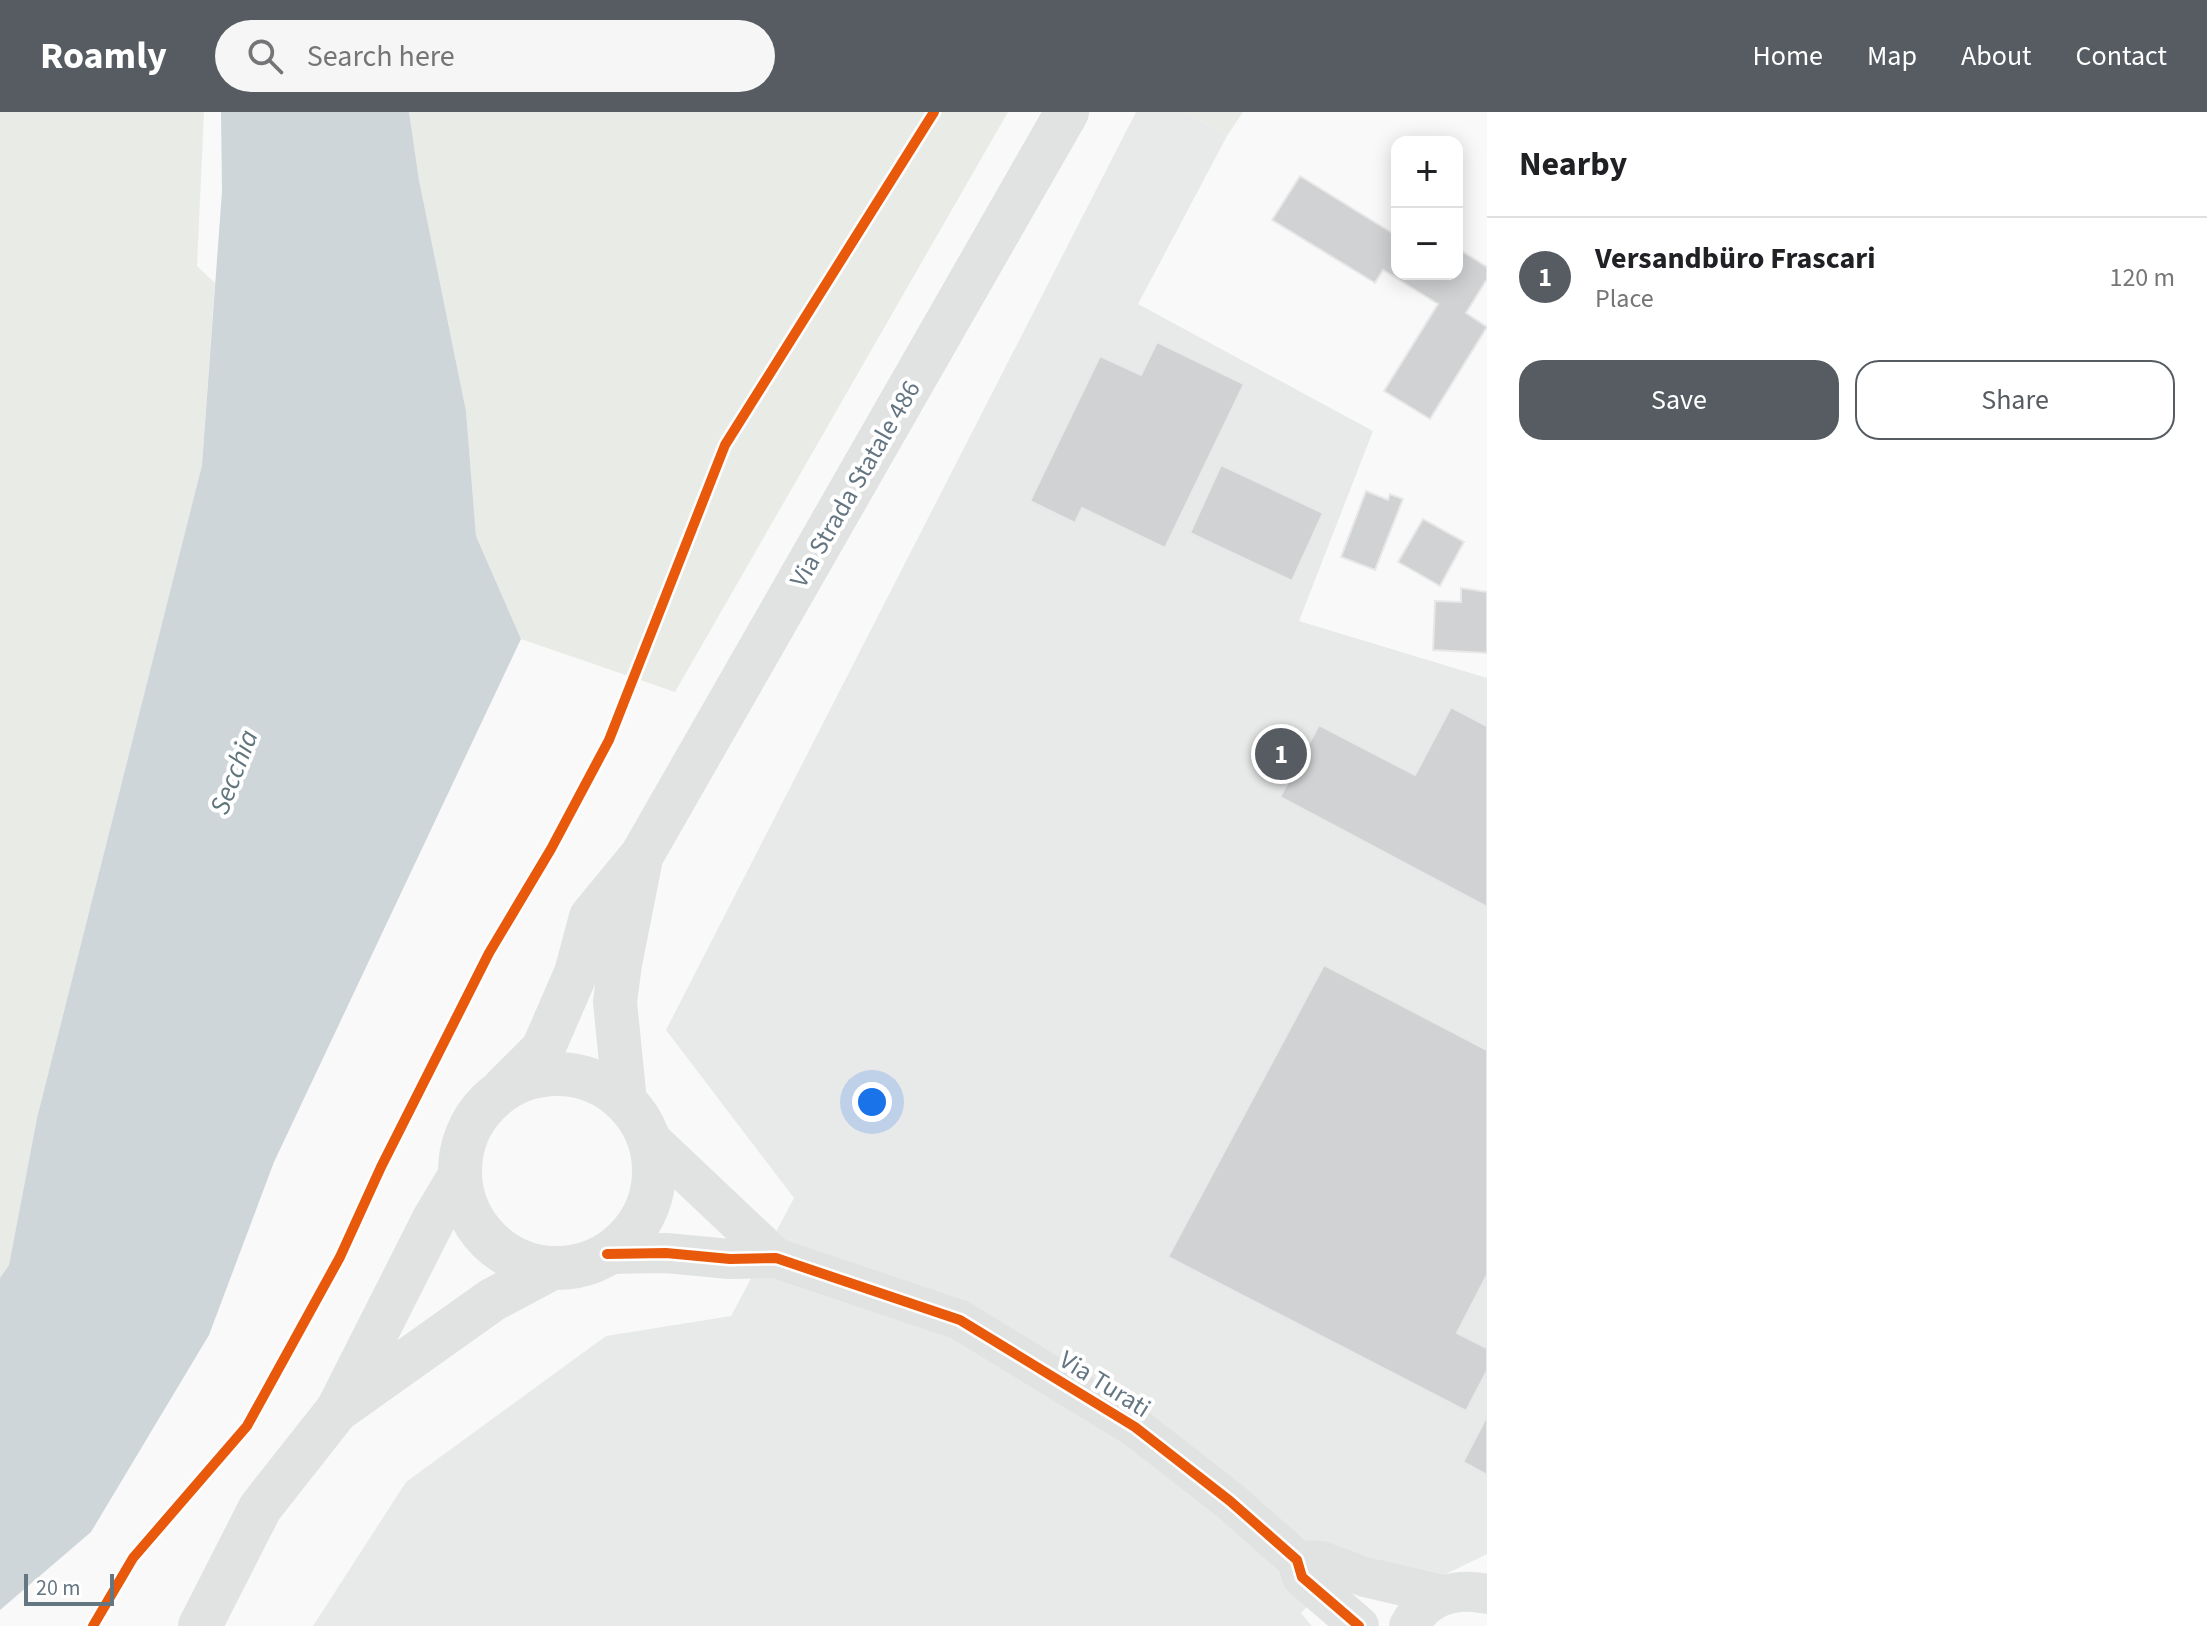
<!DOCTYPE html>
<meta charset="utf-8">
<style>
:root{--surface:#fff;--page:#f6f6f6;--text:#202124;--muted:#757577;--line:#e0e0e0;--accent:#565c61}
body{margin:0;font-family:"Source Sans 3",sans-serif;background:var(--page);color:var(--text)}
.controls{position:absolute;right:24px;top:24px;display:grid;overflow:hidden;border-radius:16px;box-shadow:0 4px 20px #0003}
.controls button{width:72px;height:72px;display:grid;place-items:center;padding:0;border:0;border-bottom:2px solid var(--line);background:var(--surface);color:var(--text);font:40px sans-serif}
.scale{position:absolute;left:24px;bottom:20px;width:90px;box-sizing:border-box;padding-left:8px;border:4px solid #657683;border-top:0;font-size:22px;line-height:28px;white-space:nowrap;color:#657683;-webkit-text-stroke:6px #fff;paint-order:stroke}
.you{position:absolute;left:872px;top:990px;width:28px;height:28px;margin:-20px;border:6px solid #fff;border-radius:50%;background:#1a73e8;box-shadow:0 0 0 12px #1a73e833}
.badge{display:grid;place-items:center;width:52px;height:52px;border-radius:50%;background:var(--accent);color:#fff;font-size:26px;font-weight:700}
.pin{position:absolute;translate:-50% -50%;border:4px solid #fff;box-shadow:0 2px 8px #0006}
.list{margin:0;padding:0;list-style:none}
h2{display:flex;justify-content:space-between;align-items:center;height:104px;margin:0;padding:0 32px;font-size:34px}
h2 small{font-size:26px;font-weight:400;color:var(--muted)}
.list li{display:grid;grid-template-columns:52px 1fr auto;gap:24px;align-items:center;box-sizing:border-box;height:120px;padding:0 32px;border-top:2px solid var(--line)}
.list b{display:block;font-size:30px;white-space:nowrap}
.list p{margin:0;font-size:26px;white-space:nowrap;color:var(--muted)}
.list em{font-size:26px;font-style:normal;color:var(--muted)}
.actions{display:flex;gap:16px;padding:24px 32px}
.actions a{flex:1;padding:18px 0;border:2px solid var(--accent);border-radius:24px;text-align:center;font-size:28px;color:var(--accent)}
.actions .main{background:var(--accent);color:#fff}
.icon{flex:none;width:44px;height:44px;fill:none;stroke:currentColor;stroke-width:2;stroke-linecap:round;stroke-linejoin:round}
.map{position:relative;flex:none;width:1487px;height:1514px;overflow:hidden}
header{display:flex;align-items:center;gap:48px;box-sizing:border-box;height:112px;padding:0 40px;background:var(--accent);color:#fff}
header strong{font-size:38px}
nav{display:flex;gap:44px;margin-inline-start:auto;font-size:28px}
.search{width:560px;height:72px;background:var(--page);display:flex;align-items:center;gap:20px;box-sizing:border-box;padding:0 28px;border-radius:44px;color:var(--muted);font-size:30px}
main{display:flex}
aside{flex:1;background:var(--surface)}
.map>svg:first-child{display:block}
.built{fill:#e8e9e9}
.green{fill:#e8ebe6}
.water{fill:#ced6d9}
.building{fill:#d0d2d3;stroke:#e8e8e8;stroke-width:2}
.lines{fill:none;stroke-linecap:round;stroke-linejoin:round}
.secondary{stroke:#e1e2e2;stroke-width:40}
.primary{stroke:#e1e2e2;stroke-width:44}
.highway{stroke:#e1e2e2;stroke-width:44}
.cycleway-casing{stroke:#fff;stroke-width:15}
.cycleway{stroke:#e8590c;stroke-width:10}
.labels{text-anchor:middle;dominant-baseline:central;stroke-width:8;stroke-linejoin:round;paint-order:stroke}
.street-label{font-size:26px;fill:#657683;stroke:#fff}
.water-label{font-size:28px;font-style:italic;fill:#60757c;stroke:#fff}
</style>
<header>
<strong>Roamly</strong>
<div class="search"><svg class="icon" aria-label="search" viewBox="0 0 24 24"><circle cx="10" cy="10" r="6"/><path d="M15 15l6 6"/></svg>Search here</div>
<nav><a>Home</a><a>Map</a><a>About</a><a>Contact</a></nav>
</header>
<main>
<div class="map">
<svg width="1487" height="1514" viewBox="0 0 1487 1514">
<rect width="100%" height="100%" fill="#f9f9f9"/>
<path class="built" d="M1136,0H1187L1227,24L1138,192L1373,319L1299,509L1487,566V1442L1438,1466L1359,1442L1301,1501L1312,1514H313L406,1370L606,1224L731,1204L794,1086L666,918Z"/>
<path class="green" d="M0,0H204L197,154L215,171L202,353L37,1006L9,1153L0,1166Z
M409,0H1008L675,580L521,527L476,424L466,299L419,68Z
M1187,0H1243L1227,24Z"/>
<path class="water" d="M221,0H409L419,68L466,299L476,424L521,527L274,1050L209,1223L91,1420L0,1498V1166L9,1153L37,1006L202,353L222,79Z"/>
<path class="building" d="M1300,64L1397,124V162H1457V136L1487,155V167L1466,201L1487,215L1430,307L1384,279L1438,192L1383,158L1375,171L1272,108Z
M1157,230L1244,272L1165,436L1082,396L1075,411L1030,389L1100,244L1141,263Z
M1221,353L1323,401L1292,469L1190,421Z
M1366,379L1388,388L1390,382L1403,387L1375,458L1341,445Z
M1423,407L1464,430L1440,474L1398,450Z
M1461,476L1487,480V541L1433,538L1435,489L1461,490Z
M1451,595L1487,614V795L1280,685L1319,613L1415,663Z
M1280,623L1296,632L1282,661L1267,652Z
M1324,853L1487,938V1163L1457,1221L1487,1236V1259L1466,1299L1168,1145Z
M1487,1304V1363L1463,1350Z"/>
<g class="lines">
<path class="secondary" d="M648,1025L776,1146
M607,1142L666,1141L730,1147L776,1146L960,1208L1135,1315L1230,1389L1297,1448L1302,1465L1359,1514
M1297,1448L1321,1449L1365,1465L1442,1483
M1409,1514C1425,1484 1455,1475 1487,1482"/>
<path class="primary" d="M460 1059a97 97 0 1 1 194 0a97 97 0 1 1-194 0Z
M504,976L543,937L576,861L591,805L642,743L1067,0
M625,990L615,890L620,852L640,751
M200,1514L260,1396L338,1297"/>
<path class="highway" d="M343,1294L492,1188L552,1156
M338,1297L434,1107L459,1065"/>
<defs>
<path id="cycleway" d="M607,1142L666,1141L730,1147L776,1146L960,1208L1135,1315L1230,1389L1297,1448L1302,1465L1359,1514
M93,1514L133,1446L247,1314L340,1145L381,1055L489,841L551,737L609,628L725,333L934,0"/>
</defs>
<use href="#cycleway" class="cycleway-casing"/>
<use href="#cycleway" class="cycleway"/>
</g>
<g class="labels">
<g class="street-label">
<text transform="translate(855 372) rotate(-60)">Via Strada Statale 486</text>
<text transform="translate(1105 1272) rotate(32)">Via Turati</text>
</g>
<g class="water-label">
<text transform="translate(234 660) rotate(-69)">Secchia</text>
</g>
</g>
</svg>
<div class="controls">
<button>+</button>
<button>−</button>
</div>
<div class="scale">20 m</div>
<div class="you"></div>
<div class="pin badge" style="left:1281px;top:642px">1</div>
</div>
<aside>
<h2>Nearby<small></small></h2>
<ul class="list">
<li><span class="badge">1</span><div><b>Versandbüro Frascari</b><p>Place</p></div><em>120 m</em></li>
</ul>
<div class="actions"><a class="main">Save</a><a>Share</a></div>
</aside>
</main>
